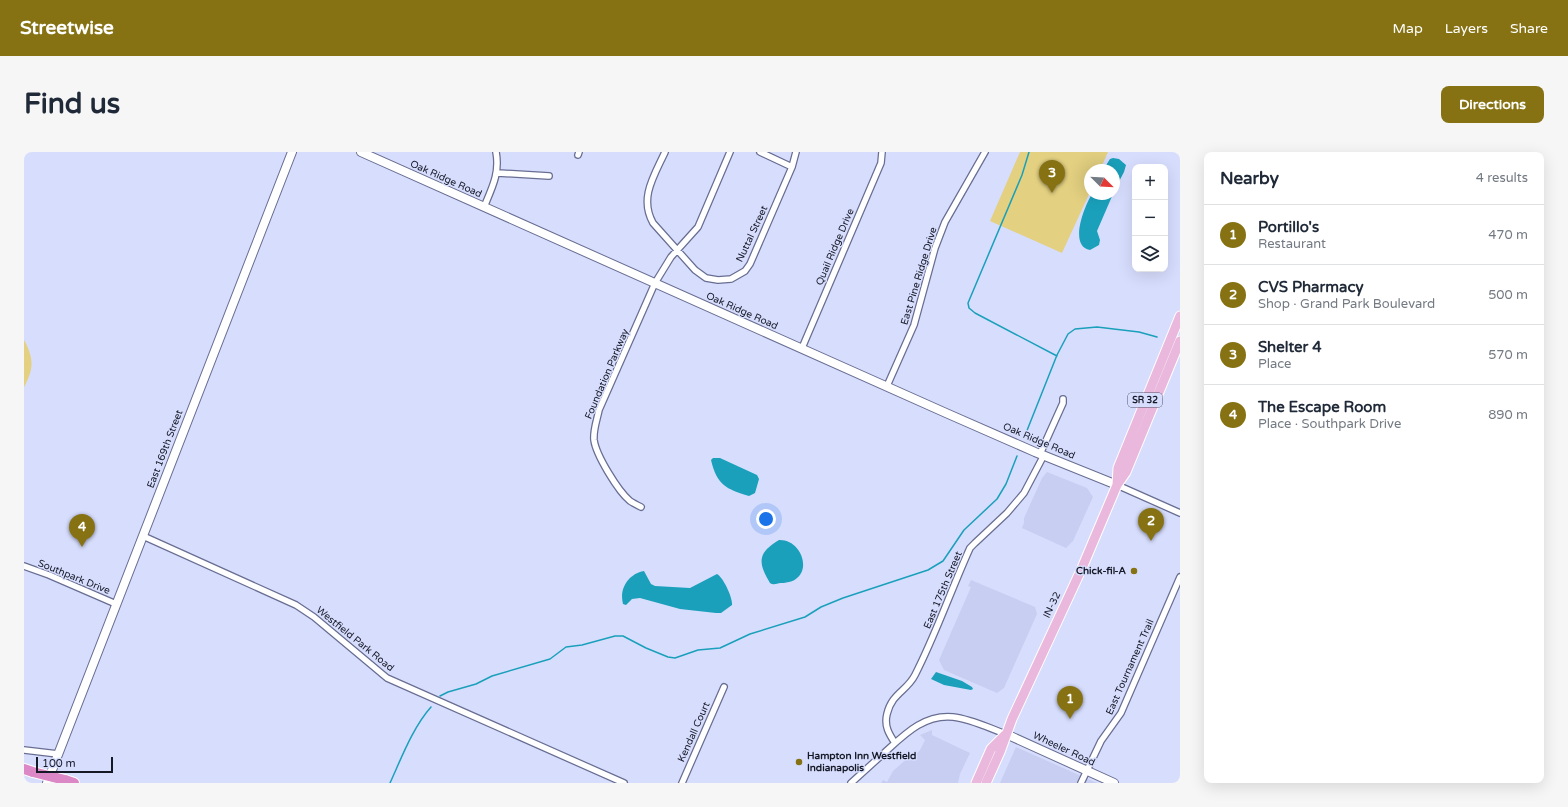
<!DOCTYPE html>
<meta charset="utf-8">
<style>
:root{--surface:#fff;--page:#f6f6f7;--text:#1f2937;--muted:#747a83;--line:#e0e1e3;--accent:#867213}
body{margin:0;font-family:"Varela Round",sans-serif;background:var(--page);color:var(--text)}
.controls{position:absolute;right:12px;top:12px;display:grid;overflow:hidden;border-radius:8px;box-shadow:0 4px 16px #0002}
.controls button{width:36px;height:36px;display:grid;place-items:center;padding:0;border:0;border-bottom:1px solid var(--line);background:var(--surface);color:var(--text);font:20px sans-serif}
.compass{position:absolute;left:1060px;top:12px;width:36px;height:36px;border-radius:50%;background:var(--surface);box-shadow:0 4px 16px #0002;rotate:114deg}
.scale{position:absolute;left:12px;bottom:10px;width:77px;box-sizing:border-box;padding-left:4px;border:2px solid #151825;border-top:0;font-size:11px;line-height:14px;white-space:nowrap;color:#151825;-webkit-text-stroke:3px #d7ddfd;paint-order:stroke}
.you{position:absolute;left:742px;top:367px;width:14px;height:14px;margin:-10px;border:3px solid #fff;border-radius:50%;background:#1a73e8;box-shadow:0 0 0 6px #1a73e833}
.badge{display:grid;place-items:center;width:26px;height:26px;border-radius:50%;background:var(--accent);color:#fff;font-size:13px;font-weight:700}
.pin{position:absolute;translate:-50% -33px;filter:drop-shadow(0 1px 2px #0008)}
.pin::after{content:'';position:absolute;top:21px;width:14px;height:12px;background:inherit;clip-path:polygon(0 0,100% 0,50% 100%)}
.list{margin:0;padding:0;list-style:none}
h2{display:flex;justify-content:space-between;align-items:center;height:52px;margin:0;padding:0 16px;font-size:17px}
h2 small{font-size:13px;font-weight:400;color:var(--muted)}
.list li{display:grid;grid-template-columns:26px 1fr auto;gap:12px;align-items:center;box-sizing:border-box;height:60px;padding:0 16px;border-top:1px solid var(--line)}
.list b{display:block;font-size:15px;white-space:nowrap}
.list p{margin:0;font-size:13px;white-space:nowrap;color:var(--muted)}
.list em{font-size:13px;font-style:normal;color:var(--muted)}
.icon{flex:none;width:22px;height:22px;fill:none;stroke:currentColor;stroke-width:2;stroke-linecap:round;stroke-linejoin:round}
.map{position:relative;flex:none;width:1156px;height:631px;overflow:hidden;border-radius:8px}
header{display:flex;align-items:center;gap:24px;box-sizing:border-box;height:56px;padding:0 20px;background:var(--accent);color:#fff}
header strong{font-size:19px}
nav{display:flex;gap:22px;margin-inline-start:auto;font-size:14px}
.intro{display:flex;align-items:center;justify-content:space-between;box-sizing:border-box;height:96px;padding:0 24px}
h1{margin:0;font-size:28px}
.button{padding:10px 18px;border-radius:8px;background:var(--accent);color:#fff;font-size:14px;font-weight:700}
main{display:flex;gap:24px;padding:0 24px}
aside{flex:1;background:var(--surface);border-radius:8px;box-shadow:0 4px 16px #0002}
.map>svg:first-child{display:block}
.built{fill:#c7cef2}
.green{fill:#e3d080}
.water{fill:#1aa0bb}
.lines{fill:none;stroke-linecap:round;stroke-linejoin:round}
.stream{stroke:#1aa0bb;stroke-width:1.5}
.street-casing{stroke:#686e92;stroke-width:8}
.secondary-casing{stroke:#686e92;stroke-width:10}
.primary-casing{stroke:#fff;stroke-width:11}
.highway-casing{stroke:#fff;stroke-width:12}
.street{stroke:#fff;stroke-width:5.5}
.secondary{stroke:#fff;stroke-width:8}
.primary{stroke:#eab8dd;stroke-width:9}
.highway{stroke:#dc88c7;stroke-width:10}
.highway-bridge-casing{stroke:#fff;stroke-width:12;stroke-linecap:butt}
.highway-bridge{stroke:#dc88c7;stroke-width:10}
.poi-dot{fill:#867213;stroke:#d7ddfd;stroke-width:1.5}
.labels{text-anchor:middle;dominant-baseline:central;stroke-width:3;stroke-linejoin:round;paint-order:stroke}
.shield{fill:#d7ddfd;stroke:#4f5366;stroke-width:1}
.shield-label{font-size:9px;font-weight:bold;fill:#151825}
.street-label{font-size:10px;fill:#151825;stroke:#d7ddfd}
.poi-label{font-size:10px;font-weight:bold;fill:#151825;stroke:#d7ddfd;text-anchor:end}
</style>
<header>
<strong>Streetwise</strong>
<nav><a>Map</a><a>Layers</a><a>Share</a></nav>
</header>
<div class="intro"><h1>Find us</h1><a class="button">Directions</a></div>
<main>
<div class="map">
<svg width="1156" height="631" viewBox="0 0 1156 631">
<rect width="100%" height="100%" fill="#d7ddfd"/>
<path class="built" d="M1023,320L1063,336L1069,345L1049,389L1042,396L998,376L1000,371V366L1018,326Z
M947,428L1011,455L1013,462L980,536L973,541L920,518L915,508L947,435L944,434Z
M908,578V583L946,601L936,622L934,631H857L859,628L863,630L869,619L886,604L891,603L896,598L901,588L896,583Z
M992,595L1073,631H976Z"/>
<path class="green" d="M996,0H1084L1076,18H1066V40L1038,101L966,69Z
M0,188C10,206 10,217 0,235Z"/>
<path class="water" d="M1089,6L1095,7L1102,13L1100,20L1090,39V18H1079L1086,7Z
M1068,42H1089L1073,79L1076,88L1075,93L1066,98C1044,94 1061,53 1068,42Z
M689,306H696L733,323L735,327L731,341L725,344C702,337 693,333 687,308Z
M755,388C781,387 792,431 757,431C752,431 751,434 746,431C734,411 733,401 755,388Z
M620,419L627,432L631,434L666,436L693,422C699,425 709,446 708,453L697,461H692L656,457L616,446L608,447L602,453L599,452C595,437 604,422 620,419Z
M912,520L938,529L948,535L949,537L947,538L920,533L907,527Z"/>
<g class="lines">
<path class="stream" d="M1005,0L998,23L944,151L945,156L951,161L1033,204
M1002,281L1033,203L1044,182L1051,177L1073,175L1115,180L1133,185
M416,544L424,540L452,532L468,524L526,507L542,495L558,493L591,484H599L622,496L644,505L651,506L674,498L696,496L726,482L781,465L797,455L819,446L904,418L919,409L940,378L973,347L982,332L993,304
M366,631C377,607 389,575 407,555"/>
<defs>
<path id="street" d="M641,0C630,24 615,46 629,71L671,118L682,126L694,128L707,127L721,119L726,112L768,15L772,0
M736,0L768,15
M554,3L555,0
M474,21L525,24
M460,55C468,36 476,21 472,0
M778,196L857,11L858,0
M863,234L890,173L911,96L921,70L961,0
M1016,302L1039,251V247
M1093,333L1156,361
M617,355C613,353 609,351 606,349C594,339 572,303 570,288C569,278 573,268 575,258L631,131L647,105L674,75L706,0
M119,384L272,453L290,465L363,526L600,631
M0,414L25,423L92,452
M871,591C865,582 860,574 863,562C868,541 883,539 891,523C912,482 927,438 946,396L951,391L983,361L1000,341L1020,303
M0,598L34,602
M658,631L700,535
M827,631C837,622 848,612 859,602C879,584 899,562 929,565C947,567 965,576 982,582
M1057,631L1077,589L1097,561L1156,425"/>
<path id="secondary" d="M337,0L922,261L1011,300L1093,333
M982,582L1090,631
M23,631L268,0"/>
<path id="primary" d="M1093,333L1094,316L1156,164
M952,631L967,597L981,583
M962,631L976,600L988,567L1058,416L1093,333L1102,320L1156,189"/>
<path id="highway" d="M0,617L9,620
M41,628L50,631"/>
</defs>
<use href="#street" class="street-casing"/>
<use href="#secondary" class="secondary-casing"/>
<use href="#primary" class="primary-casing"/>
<use href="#highway" class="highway-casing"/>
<use href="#street" class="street"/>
<use href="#secondary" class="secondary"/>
<use href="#primary" class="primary"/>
<use href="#highway" class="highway"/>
<defs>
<path id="highway-bridge" d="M9,620L41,628"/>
</defs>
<use href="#highway-bridge" class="highway-bridge-casing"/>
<use href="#highway-bridge" class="highway-bridge"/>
</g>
<g class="poi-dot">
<circle cx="1110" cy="419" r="4"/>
<circle cx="775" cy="610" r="4"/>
</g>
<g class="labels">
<rect class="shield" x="1104" y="241" width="34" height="14" rx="3"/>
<g class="shield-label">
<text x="1121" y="248">SR 32</text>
</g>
<g class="street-label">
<text transform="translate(422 27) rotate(24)">Oak Ridge Road</text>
<text transform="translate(728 82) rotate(-65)">Nuttal Street</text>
<text transform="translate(811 95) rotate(-67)">Quail Ridge Drive</text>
<text transform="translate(895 124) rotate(-73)">East Pine Ridge Drive</text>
<text transform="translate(718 159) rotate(24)">Oak Ridge Road</text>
<text transform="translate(583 222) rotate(-67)">Foundation Parkway</text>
<text transform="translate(1015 289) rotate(23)">Oak Ridge Road</text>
<text transform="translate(141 297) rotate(-69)">East 169th Street</text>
<text transform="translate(50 425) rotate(22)">Southpark Drive</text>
<text transform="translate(919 438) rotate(-67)">East 175th Street</text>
<text transform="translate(1028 453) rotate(-65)">IN-32</text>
<text transform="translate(331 487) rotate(39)">Westfield Park Road</text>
<text transform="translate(1106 515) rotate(-66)">East Tournament Trail</text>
<text transform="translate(670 580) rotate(-66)">Kendall Court</text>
<text transform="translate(1040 597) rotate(25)">Wheeler Road</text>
</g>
<g class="poi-label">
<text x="1102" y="419">Chick-fil-A</text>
<text x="783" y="604" text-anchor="start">Hampton Inn Westfield<tspan x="783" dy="12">Indianapolis</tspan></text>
</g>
</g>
</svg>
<div class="controls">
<button>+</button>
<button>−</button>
<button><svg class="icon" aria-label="layers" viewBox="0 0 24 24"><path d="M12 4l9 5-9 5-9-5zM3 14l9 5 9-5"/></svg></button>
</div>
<svg class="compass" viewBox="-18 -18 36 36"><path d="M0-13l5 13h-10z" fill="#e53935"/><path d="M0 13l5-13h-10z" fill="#747a83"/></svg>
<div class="scale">100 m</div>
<div class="you"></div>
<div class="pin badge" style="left:1046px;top:567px">1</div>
<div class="pin badge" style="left:1127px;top:389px">2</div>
<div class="pin badge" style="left:1028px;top:41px">3</div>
<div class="pin badge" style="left:58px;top:395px">4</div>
</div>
<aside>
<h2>Nearby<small>4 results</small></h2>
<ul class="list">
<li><span class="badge">1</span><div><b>Portillo's</b><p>Restaurant</p></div><em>470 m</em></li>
<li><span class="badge">2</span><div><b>CVS Pharmacy</b><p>Shop · Grand Park Boulevard</p></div><em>500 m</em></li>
<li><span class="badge">3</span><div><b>Shelter 4</b><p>Place</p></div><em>570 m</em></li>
<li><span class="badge">4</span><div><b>The Escape Room</b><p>Place · Southpark Drive</p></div><em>890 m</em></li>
</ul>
</aside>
</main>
